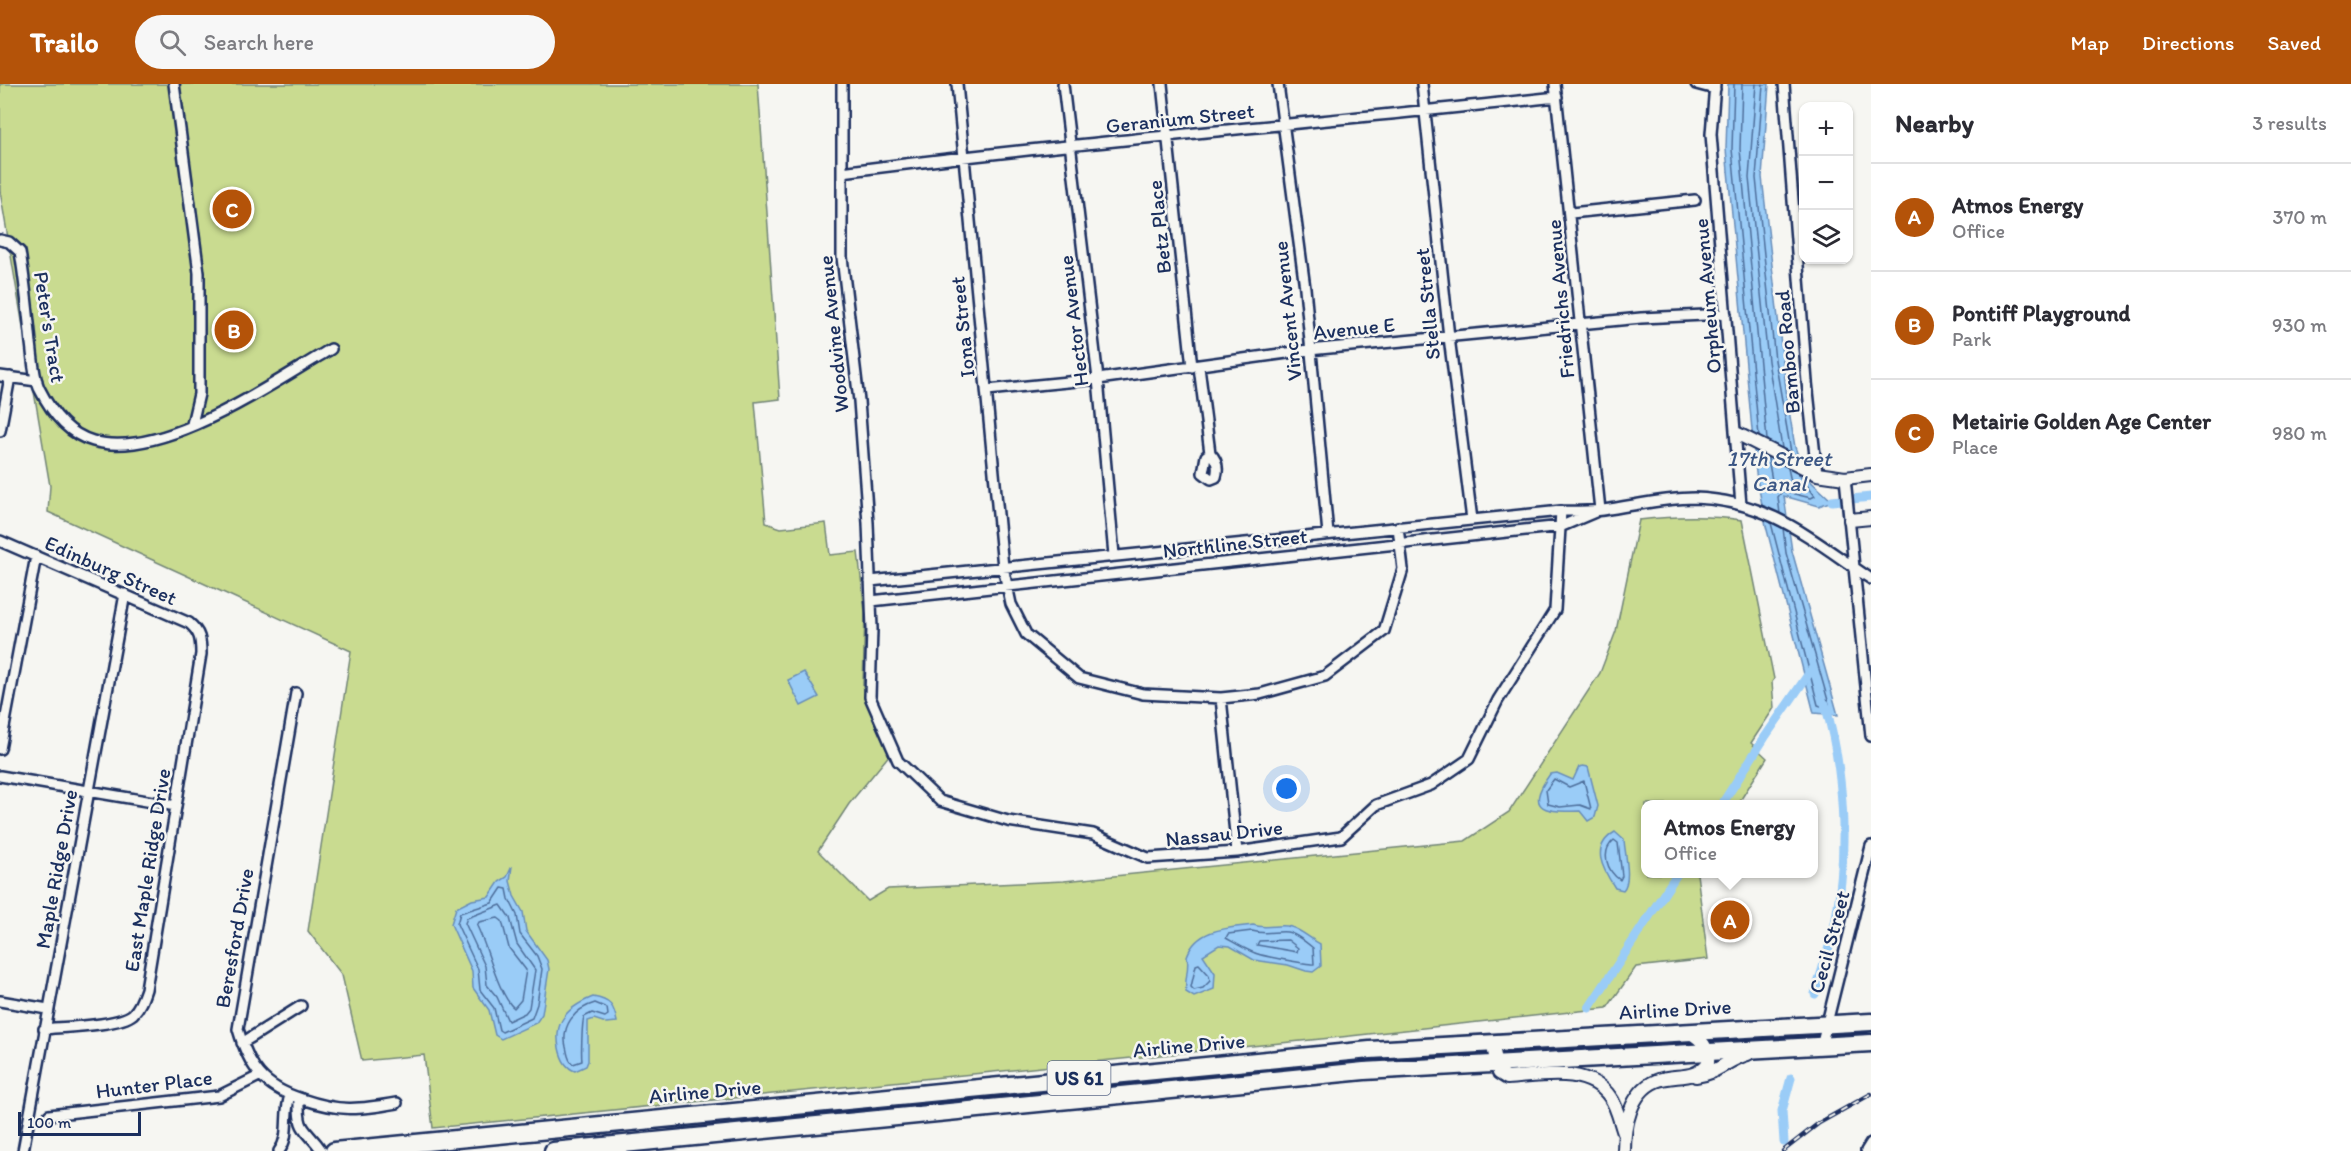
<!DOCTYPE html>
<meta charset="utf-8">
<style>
:root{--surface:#fff;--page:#f7f7f7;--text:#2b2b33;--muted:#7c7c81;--line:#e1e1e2;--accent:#b45309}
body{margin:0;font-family:Itim,sans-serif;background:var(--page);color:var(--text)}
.controls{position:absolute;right:18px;top:18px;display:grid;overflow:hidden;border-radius:12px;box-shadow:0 2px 4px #0004}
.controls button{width:54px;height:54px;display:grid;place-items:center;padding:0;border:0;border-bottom:2px solid var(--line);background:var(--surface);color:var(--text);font:30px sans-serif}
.scale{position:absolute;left:18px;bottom:15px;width:123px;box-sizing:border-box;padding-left:6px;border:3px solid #1b2f5e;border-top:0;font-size:16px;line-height:21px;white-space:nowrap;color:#1b2f5e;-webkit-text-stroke:4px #f6f6f2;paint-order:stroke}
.you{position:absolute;left:1287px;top:705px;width:21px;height:21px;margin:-15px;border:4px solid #fff;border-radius:50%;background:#1a73e8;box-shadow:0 0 0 9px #1a73e833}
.badge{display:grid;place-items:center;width:39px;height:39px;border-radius:50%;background:var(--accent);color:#fff;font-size:20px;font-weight:700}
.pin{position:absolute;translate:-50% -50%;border:3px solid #fff;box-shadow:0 2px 6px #0006}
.popup{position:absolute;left:1641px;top:716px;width:177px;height:78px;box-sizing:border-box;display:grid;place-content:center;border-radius:12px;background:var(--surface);filter:drop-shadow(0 2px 4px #0005);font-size:20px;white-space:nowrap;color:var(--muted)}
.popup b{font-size:22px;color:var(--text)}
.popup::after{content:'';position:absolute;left:50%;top:100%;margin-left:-12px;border:12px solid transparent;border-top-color:var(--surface)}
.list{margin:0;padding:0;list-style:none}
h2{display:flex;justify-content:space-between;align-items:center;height:78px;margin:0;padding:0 24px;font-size:26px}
h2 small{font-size:20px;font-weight:400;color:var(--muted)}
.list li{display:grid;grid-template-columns:39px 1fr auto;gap:18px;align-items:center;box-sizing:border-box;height:108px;padding:0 24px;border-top:2px solid var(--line)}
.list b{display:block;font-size:22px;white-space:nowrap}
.list p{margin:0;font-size:20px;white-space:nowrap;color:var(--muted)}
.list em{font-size:20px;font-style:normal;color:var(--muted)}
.icon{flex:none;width:33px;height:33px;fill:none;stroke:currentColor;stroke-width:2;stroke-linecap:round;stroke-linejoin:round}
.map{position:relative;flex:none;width:1871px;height:1067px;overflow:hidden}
header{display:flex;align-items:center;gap:36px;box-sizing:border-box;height:84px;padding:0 30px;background:var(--accent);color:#fff}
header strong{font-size:28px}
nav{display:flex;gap:33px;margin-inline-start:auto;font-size:21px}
.search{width:420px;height:54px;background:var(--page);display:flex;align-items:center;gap:15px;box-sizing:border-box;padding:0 21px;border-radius:33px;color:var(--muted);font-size:22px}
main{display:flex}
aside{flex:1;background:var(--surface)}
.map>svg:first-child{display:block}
.green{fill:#c9db90;stroke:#728577;stroke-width:1.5}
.water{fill:#9accf7;stroke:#678dba;stroke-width:1.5}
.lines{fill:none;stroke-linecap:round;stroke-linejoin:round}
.shore{stroke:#4e6e9b;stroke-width:1.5}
.canal{stroke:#9accf7;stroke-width:9}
.street-casing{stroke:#1b2f5e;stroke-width:14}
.secondary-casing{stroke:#1b2f5e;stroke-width:16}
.highway-casing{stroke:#1b2f5e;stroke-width:21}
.street{stroke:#f6f6f2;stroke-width:9}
.secondary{stroke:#f6f6f2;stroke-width:12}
.highway{stroke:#f6f6f2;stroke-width:16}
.rail-casing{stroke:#1b2f5e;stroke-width:4.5}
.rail{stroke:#f6f6f2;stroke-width:2;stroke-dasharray:7;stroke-linecap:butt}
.labels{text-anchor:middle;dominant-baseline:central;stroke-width:5;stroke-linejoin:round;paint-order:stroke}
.shield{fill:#f6f6f2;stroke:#5d6b8a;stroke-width:1.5}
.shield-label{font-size:20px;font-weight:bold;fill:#1b2f5e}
.street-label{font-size:21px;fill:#1b2f5e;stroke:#f6f6f2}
.water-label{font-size:22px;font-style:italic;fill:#3b5684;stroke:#f6f6f2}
</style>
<header>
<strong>Trailo</strong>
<div class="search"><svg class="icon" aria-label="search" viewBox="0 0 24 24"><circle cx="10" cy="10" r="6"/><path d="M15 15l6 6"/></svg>Search here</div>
<nav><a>Map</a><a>Directions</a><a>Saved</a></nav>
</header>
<main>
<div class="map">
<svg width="1871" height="1067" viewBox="0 0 1871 1067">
<rect width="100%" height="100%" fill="#f6f6f2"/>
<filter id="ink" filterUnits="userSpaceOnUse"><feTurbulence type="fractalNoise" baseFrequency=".0167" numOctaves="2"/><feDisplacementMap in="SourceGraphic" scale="12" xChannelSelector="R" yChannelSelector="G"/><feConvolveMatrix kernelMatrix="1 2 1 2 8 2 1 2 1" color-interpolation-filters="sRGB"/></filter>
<g filter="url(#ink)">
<path class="green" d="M0,0H758L780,315L755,318L766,439L781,444L826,439L830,471L858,468L865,528L863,602L874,638L891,669L849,720L818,767L868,817L888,805L1064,797L1465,757L1509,728L1600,589L1616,547L1639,436C1674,432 1707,431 1742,436L1774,595L1772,598L1774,624L1751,659L1767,674L1738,720H1646V790H1697L1708,875L1636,883L1607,924L1341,953L433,1044L424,971L362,977L342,891L308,847L351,567L48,428L50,402L0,107Z"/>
<path class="water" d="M1728,0H1769L1762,93L1787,314L1795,363L1805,392L1832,417L1819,422L1784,412L1792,467L1838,631L1814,629L1766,442L1756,389L1726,65Z
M804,588L819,613L801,622L788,596Z
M1583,682L1588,683L1598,722L1595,733L1588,737L1580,727C1550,728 1522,729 1550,690L1557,689L1573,696L1579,683Z
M1615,748L1624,756C1625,770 1632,797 1623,806L1615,804C1602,784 1590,763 1615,748Z
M512,782L510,797L514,812L523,828L526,847L547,876L549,885L542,930L536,939L501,955L495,951L489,926L473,904L472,887L451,840L456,824L472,816L489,813L499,798L507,793Z
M1253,841C1267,846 1279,839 1291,843C1301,846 1311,855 1320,860L1321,882L1313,888L1306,887L1288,881L1254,876L1230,862L1219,861L1203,871L1215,889L1214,905L1194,913L1186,908C1184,895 1190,884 1187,872C1197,844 1228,844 1253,841Z
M593,913C611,916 614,922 617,938L606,939L594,935L588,937V977L586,982L575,987C558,981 554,950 562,936C568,925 583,917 593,913Z"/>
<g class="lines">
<path class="shore" d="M1734,0L1732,65L1759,352
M1742,0L1740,65L1767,356
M1756,0L1749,94L1768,277L1782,364
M1763,0L1756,94L1775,276L1791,368
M1768,374L1773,402L1791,398L1788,384
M1780,430L1778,413L1782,407L1811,414L1815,412L1798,389
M1771,439L1818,621L1827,624L1829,620L1786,469L1783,444
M1554,695L1569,703L1584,697L1591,725L1580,721L1560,723L1548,720L1546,706Z
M1614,756L1618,759L1622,792L1620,796C1607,787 1600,768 1614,756Z
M502,804L507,805L509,815L517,831L520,850L537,872L542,885L537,920L532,934L502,948L499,946L494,924L480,906L478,885L457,840L460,829L492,819Z
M501,821L510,834L517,860L535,886L529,924L525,929L508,937L497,913L487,901L485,882L465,839L467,834Z
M498,834L502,837L509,864L526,886L521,916L514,924C499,912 487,862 477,842L479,838Z
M1252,847C1265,851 1275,847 1287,848C1295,849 1307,859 1313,864L1314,880C1311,881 1261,872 1255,869C1246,866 1235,859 1226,854L1228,850Z
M1288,856L1298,864L1297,868L1257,861L1259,857Z
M1199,880L1209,891L1210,897L1203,904L1194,906L1191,903L1196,881Z
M595,919L607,924L608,931L605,933L592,929L584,933C582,938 581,970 582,977L573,980C567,975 568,970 566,963C561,942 574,925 595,919Z"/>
<path class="canal" d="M1832,417L1871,413
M1722,720L1765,653L1812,585
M1815,910C1822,885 1831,860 1836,835C1848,766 1845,688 1825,620
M1589,924L1677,790
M1784,1058L1782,1027L1791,994"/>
<defs>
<path id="street" d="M174,0L199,189V310L192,340
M842,0V173L859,317L868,439L872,545L870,613L898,677L940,717L1008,737L1093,750L1148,774L1237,768L1341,753L1376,721L1431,701L1469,675L1498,616L1555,526L1561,427
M957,0L1003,483L1011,520L1026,550L1079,594L1143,610L1221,614L1260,610L1325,592L1384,547L1403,485L1398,443
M1063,0L1098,295L1114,471
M1162,0L1192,283
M1278,0L1305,204L1328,450
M1422,0L1449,253L1472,436
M1555,0L1600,426
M1696,0L1715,5
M1715,0L1711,50L1741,421
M1784,0L1807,298L1817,390
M842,88C1080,57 1319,39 1557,13
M1571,129L1695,116
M0,156L9,158L20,168C25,198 28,228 31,259C33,273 33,290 39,304C50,326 67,350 93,357C162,377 272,299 331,265
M1199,283L1210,369L1206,372L1203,389L1211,395L1216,393C1219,383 1217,376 1210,369
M0,292L37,297
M987,306L1098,295L1309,266L1641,234L1726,230
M0,347L10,293
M1845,394L1871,652
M0,457L189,539C200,548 201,556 201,570L146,905C143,914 140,923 133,930C119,942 64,943 44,945
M870,497L1561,427C1575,427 1589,428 1603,426C1633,422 1663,414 1694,414C1769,416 1812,456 1871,495
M871,517L1562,442L1595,428
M296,609L238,945C249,983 263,1003 302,1015C340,1028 358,1026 397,1019
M1221,614L1237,768
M0,665L36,472
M0,692L176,722
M0,917L48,925
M242,959L301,922
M1821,963L1871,762
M299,1014C298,1050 305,1042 322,1067
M49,1031L219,1012L259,992
M23,1067L125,510
M279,1067C291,1052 283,1030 290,1012
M1866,1067L1871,1059"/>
<path id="secondary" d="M1738,350L1817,390L1845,394L1871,391
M1850,436L1871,434
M1492,959L1499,989L1507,994C1540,992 1588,981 1610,1013C1617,1022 1620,1038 1624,1049
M1696,992C1717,990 1728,975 1748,970
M1624,1067C1624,1043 1630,1008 1656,997C1675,989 1694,998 1708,979C1709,963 1702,956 1689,948"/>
<path id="highway" d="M334,1067L1370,966L1871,938
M553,1067L1364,987L1871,959"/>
</defs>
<use href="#street" class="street-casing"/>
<use href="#secondary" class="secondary-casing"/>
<use href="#highway" class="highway-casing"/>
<use href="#street" class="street"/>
<use href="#secondary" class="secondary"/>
<use href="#highway" class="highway"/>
<defs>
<path id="rail" d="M1783,1067L1819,1039L1871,1010"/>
</defs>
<use href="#rail" class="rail-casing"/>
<use href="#rail" class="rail"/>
</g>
</g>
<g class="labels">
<rect class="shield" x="1047.5" y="977" width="63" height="34" rx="4.5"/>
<g class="shield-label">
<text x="1079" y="994">US 61</text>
</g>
<g class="street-label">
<text transform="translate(1180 34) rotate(-6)">Geranium Street</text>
<text transform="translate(1159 143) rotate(-96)">Betz Place</text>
<text transform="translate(1707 212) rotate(-95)">Orpheum Avenue</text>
<text transform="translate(1560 215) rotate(-95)">Friedrichs Avenue</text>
<text transform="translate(1427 220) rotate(-96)">Stella Street</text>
<text transform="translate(1287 227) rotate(-96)">Vincent Avenue</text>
<text transform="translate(1073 237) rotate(-97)">Hector Avenue</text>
<text transform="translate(50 243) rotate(81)">Peter's Tract</text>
<text transform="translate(962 243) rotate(-96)">Iona Street</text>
<text transform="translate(1354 244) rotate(-6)">Avenue E</text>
<text transform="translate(833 250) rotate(-96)">Woodvine Avenue</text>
<text transform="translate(1787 268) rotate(-95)">Bamboo Road</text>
<text transform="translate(1235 459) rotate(-6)">Northline Street</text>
<text transform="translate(111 486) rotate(24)">Edinburg Street</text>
<text transform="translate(1224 749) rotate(-6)">Nassau Drive</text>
<text transform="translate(56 785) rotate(-80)">Maple Ridge Drive</text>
<text transform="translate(147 786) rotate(-81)">East Maple Ridge Drive</text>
<text transform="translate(234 854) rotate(-80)">Beresford Drive</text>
<text transform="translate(1829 858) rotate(-75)">Cecil Street</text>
<text transform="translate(1675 925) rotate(-3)">Airline Drive</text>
<text transform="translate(1189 961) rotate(-5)">Airline Drive</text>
<text transform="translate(154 1000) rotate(-7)">Hunter Place</text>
<text transform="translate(705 1007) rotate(-5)">Airline Drive</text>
</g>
<g class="water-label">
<text x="1779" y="374">17th Street<tspan x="1779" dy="25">Canal</tspan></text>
</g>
</g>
</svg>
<div class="controls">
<button>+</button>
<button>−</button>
<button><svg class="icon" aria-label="layers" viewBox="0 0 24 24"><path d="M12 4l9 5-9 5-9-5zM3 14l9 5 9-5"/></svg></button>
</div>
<div class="scale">100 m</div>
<div class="you"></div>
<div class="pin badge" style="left:1730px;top:836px">A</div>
<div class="popup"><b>Atmos Energy</b>Office</div>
<div class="pin badge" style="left:234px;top:246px">B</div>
<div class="pin badge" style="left:232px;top:125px">C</div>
</div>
<aside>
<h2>Nearby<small>3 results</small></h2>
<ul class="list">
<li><span class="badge">A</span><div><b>Atmos Energy</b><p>Office</p></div><em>370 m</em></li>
<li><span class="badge">B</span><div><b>Pontiff Playground</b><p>Park</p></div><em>930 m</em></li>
<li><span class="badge">C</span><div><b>Metairie Golden Age Center</b><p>Place</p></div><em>980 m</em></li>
</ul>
</aside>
</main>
